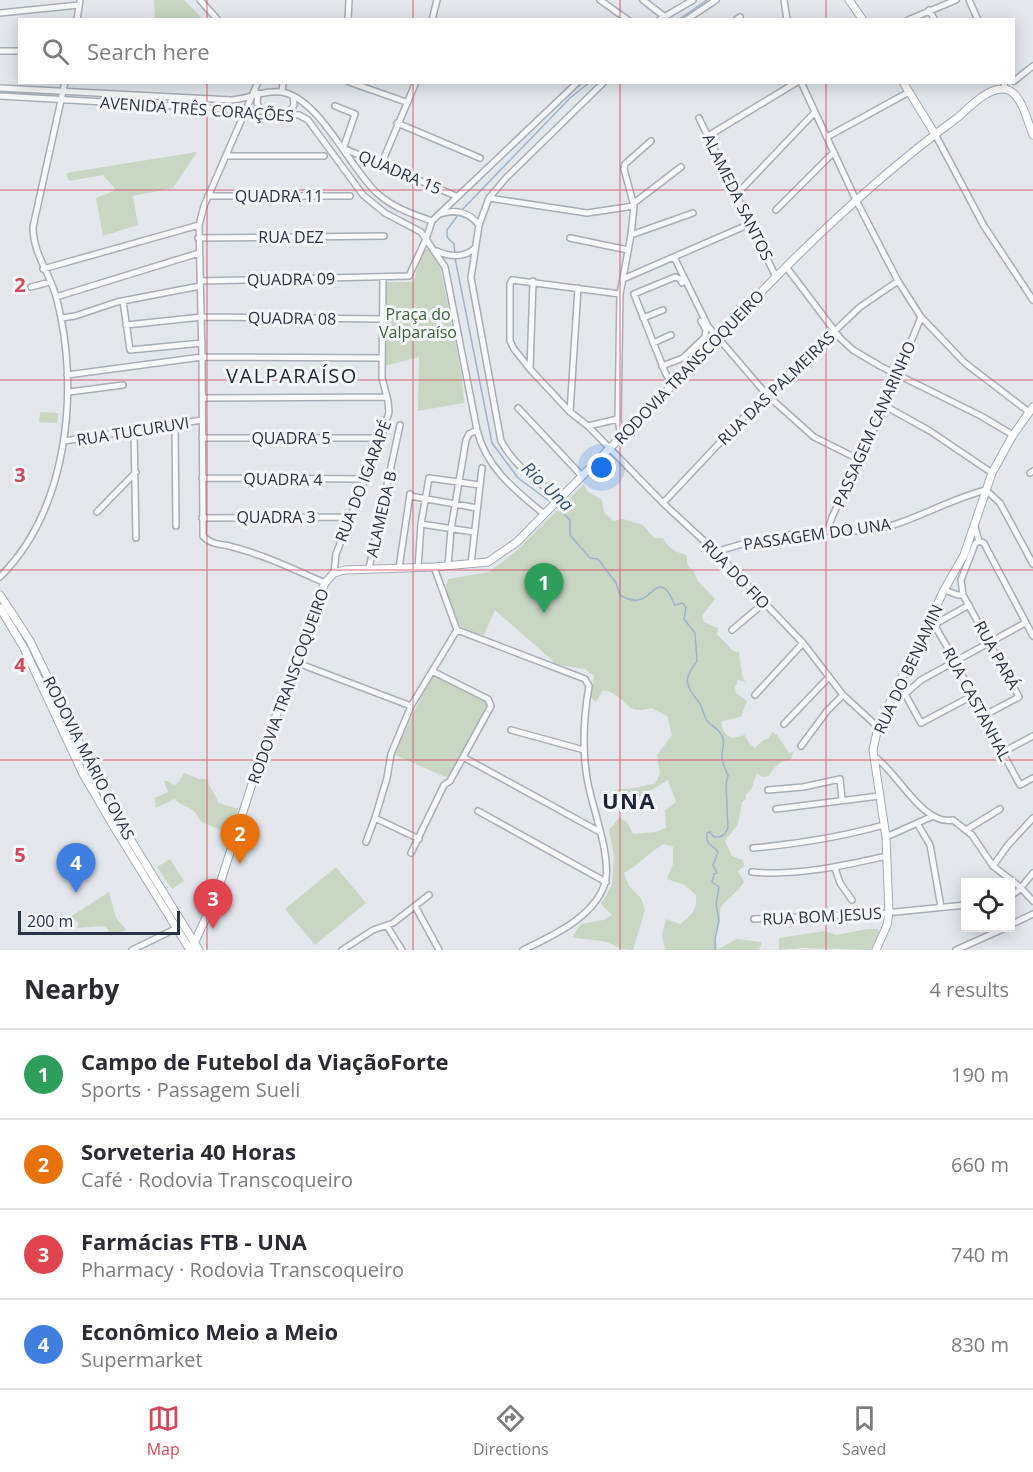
<!DOCTYPE html>
<meta charset="utf-8">
<style>
:root{--surface:#fff;--page:#f7f7f7;--text:#2b2b33;--muted:#7c7c81;--line:#e1e1e2;--accent:#d4465a}
body{margin:0;font-family:"Open Sans",sans-serif;background:var(--page);color:var(--text)}
.controls{position:absolute;right:18px;bottom:18px;display:grid;overflow:hidden;border-radius:0px;box-shadow:0 3px 15px #0003}
.controls button{width:54px;height:54px;display:grid;place-items:center;padding:0;border:0;border-bottom:2px solid var(--line);background:var(--surface);color:var(--text);font:30px sans-serif}
.scale{position:absolute;left:18px;bottom:15px;width:162px;box-sizing:border-box;padding-left:6px;border:3px solid #2a3445;border-top:0;font-size:16px;line-height:21px;white-space:nowrap;color:#2a3445;-webkit-text-stroke:4px #f4f6f9;paint-order:stroke}
.you{position:absolute;left:602px;top:468px;width:21px;height:21px;margin:-15px;border:4px solid #fff;border-radius:50%;background:#1a73e8;box-shadow:0 0 0 9px #1a73e833}
.badge{display:grid;place-items:center;width:39px;height:39px;border-radius:50%;background:var(--accent);color:#fff;font-size:20px;font-weight:700}
.pin{position:absolute;translate:-50% -50px;filter:drop-shadow(0 2px 3px #0008)}
.pin::after{content:'';position:absolute;top:32px;width:21px;height:18px;background:inherit;clip-path:polygon(0 0,100% 0,50% 100%)}
.list{margin:0;padding:0;list-style:none}
h2{display:flex;justify-content:space-between;align-items:center;height:78px;margin:0;padding:0 24px;font-size:26px}
h2 small{font-size:20px;font-weight:400;color:var(--muted)}
.list li{display:grid;grid-template-columns:39px 1fr auto;gap:18px;align-items:center;box-sizing:border-box;height:90px;padding:0 24px;border-top:2px solid var(--line)}
.list b{display:block;font-size:22px;white-space:nowrap}
.list p{margin:0;font-size:20px;white-space:nowrap;color:var(--muted)}
.list em{font-size:20px;font-style:normal;color:var(--muted)}
.icon{flex:none;width:33px;height:33px;fill:none;stroke:currentColor;stroke-width:2;stroke-linecap:round;stroke-linejoin:round}
.map{position:relative;flex:none;width:1033px;height:950px;overflow:hidden}
.search{position:absolute;background:var(--surface);box-shadow:0 3px 15px #0003;left:18px;right:18px;top:18px;height:66px;display:flex;align-items:center;gap:15px;box-sizing:border-box;padding:0 21px;border-radius:0px;color:var(--muted);font-size:22px}
.sheet{height:438px;background:var(--surface)}
nav{display:flex;justify-content:space-around;align-items:center;box-sizing:border-box;height:84px;border-top:2px solid var(--line);background:var(--surface);font-size:16px;color:var(--muted)}
nav a{display:grid;justify-items:center;gap:3px}
nav .on{color:var(--accent)}
.map>svg:first-child{display:block}
.green{fill:#c9d6c4}
.lines{fill:none;stroke-linecap:round;stroke-linejoin:round}
.stream{stroke:#9eb4cd;stroke-width:1.5}
.minor-casing{stroke:#a8aeb7;stroke-width:8}
.major-casing{stroke:#a2abb8;stroke-width:9}
.minor{stroke:#f7f8fa;stroke-width:5}
.major{stroke:#fff;stroke-width:7}
.grid{fill:none;stroke:#d4465a;stroke-width:1.5;stroke-opacity:0.55}
.labels{text-anchor:middle;dominant-baseline:central;stroke-width:6;stroke-linejoin:round;paint-order:stroke}
.street-label{font-size:16px;fill:#2a3445;stroke:#f4f6f9}
.park-label{font-size:16px;fill:#3e6137;stroke:#f4f6f9}
.water-label{font-size:18px;font-style:italic;fill:#32527b;stroke:#f4f6f9}
.quarter-label{font-size:20px;letter-spacing:1.5px;fill:#1c2536;stroke:#f4f6f9}
.district-label{font-size:22px;font-weight:bold;letter-spacing:1.5px;fill:#1c2536;stroke:#f4f6f9}
.grid-label{font-size:20px;text-anchor:middle;font-weight:bold;fill:#d4465a;stroke:#f4f6f9;stroke-width:6;stroke-linejoin:round;paint-order:stroke}
</style>
<div class="map">
<svg width="1033" height="950" viewBox="0 0 1033 950">
<rect width="100%" height="100%" fill="#e3e7ec"/>
<path class="green" d="M154,0H184L203,19H155Z
M197,152L173,188L133,196L138,225L103,236L96,198L116,190L103,175L69,181L66,173Z
M424,249H429L440,266L462,377L464,403L418,411L419,357L385,366L386,282H413Z
M40,412L58,413L57,423L39,422Z
M584,484L587,491L602,500L604,512L613,521L623,519L643,525L654,538H663C668,548 675,552 687,555V564L694,572L698,581L715,599L702,616L704,622L718,628L717,634L733,651L739,652L742,674L745,682L738,680L735,687L736,693L747,701L741,717L722,721C721,729 725,735 732,738L745,735L749,743L755,748L762,741L769,738L772,732L777,735L789,753L794,752L791,759C780,761 775,766 769,776L762,777L757,773L751,790L746,794V799L742,802L738,824L725,841L732,856L743,860L744,866L738,871L744,882C736,894 728,898 720,908C722,924 712,933 718,949L737,939L762,942L759,950H665L662,935L666,919L680,924C692,915 697,911 696,895L685,885L667,879L673,864V847L664,844C649,852 639,865 624,873L629,886L641,898L645,910L633,950C619,950 617,946 606,942C595,939 583,940 572,937L581,924L603,920L612,915L601,904L612,885L614,856L609,830L619,818L627,822L633,834L655,832L666,828L665,810L676,802L668,780L638,798L615,804L608,793C620,787 622,790 634,788C642,787 645,784 655,784L660,774L657,755L672,735L667,716L651,708C624,717 627,694 603,690L596,702L591,697L594,676L585,669L553,664V661L495,610L484,635L471,632L460,626L445,588L448,579L489,572L514,553Z
M433,674L490,702L450,779L393,754Z
M184,773L199,779H207C210,789 216,794 218,803L238,809L231,834L201,822C190,801 186,811 175,799L156,808L155,798L168,792L164,781H168L174,785L178,783Z
M170,859L184,881L172,889L157,867Z
M336,867L366,903L315,945L285,909Z
M109,892L116,918L126,929L121,933L110,936L107,928L102,926L77,928L78,922L70,917Z
M867,929H877L879,932L871,950L803,948L779,950V938L825,931L836,935Z"/>
<g class="lines">
<path class="stream" d="M678,20L707,0
M461,211L570,98L590,82
M455,254L454,244L447,237V230L458,215
M455,258L492,443L518,478L552,503
M556,506L570,520V535L590,558L598,559L616,583L620,595C648,612 650,582 664,588C669,590 672,600 675,605L682,603L686,607L684,619L695,633L697,661C683,679 685,685 698,701C703,707 703,716 708,722C714,728 721,730 723,739C725,745 721,752 722,758C722,764 726,770 728,775L726,784L728,828L725,834L720,837H714L710,832L707,833C705,845 712,844 718,852L713,865L717,873L714,874L712,882L719,887L716,904L719,921L715,939V950"/>
<defs>
<path id="minor" d="M200,0L218,20
M600,0L628,20
M643,0L665,17
M784,0L787,20
M969,0L978,20
M929,10L935,20
M0,13L79,5
M77,20L80,0
M348,20L349,0
M432,20L437,0
M659,20L693,0
M686,20L716,0
M736,20L740,17
M908,20L956,0
M0,51H20
M1014,81L1033,66
M258,82L204,206L199,225L202,357L203,532V536C210,544 219,544 229,546C262,554 293,569 325,583
M349,82L406,102
M801,82L856,200L898,281L921,317L965,363L1029,412
M1004,82L1005,89
M0,88L231,100C249,99 262,90 281,92C319,97 350,169 378,194C394,208 412,214 432,221
M282,92L283,82
M258,93L257,103L261,111
M0,96L261,111L299,115L308,120L363,195L385,213L421,232L445,267L477,430C486,468 516,491 544,514
M335,106L355,114L343,149
M289,114L294,105L293,96
M699,118L776,277
M397,123L480,158
M935,134L984,226L1033,300
M708,136L797,82
M827,137L909,92
M345,149L456,196
M227,156H324
M381,165L416,82
M737,194L815,112
M208,196H350
M489,198L587,213L634,206
M634,203L681,167
M776,210L834,152
M440,214C455,209 469,212 479,225
M631,235L693,213
M198,238L384,236
M570,238L628,250
M437,251C449,257 465,258 475,248
M674,257L708,326L767,395L814,437L860,460
M787,268L840,338L853,350L880,366L981,416L1013,435
M43,269L199,225
M623,279L752,223
M200,281L409,276L426,239L432,221L578,82
M31,287L50,282
M620,294L512,280L510,284V341L514,349L530,369L570,412L588,426L663,503L716,552L803,643L843,695L878,727
M56,297L199,253
M123,301L130,350L202,343
M61,318L75,316L117,302L200,286
M643,318L663,310
M126,325L202,317L382,319
M653,343L671,335
M662,366L683,358L705,337L706,330L701,321
M530,369L533,281
M67,375L202,357L382,358
M672,385L665,372L634,294L675,277L680,279L682,283
M69,392L123,385
M202,398L387,397
M885,406L930,431L992,473
M518,408L582,476
M570,412L578,288
M175,425L176,526
M588,426L618,419
M134,431L136,538
M621,437L618,419L620,294L631,235L634,206L624,169L625,164L651,141
M202,438H381
M64,441L202,420
M1030,473L1033,471
M202,478L365,479
M410,496L477,508
M560,497C537,483 514,465 501,441L471,278L479,225L489,198L506,178L604,82
M663,503L742,419L860,307L898,281
M97,512L136,472
M202,518L349,517
M421,524L474,532
M975,527L979,541L984,543L988,551L1033,636
M828,531L832,517L885,406L921,317
M979,541L975,544L961,580L963,595L1019,697L983,716
M716,552C751,540 790,533 828,531C846,531 865,532 883,528C918,519 950,499 986,490L1000,503L1033,564
M471,564L482,468
M448,566L451,529L466,440L469,434L477,430
M434,567L457,630L585,679L589,686C584,715 582,748 587,778C591,806 614,860 604,886C592,918 552,936 523,950
M369,568L400,425
M399,568L410,494
M418,568L421,524L429,478L480,485
M334,573L336,554L381,438L389,412L388,401L382,378L383,277
M0,577C68,509 80,390 57,300C51,274 33,255 33,227L65,82
M944,590L958,595H963
M969,605L937,623L936,628L956,662L972,696L1020,785L1033,778
M732,630L764,603
M295,662L411,706
M897,686L905,694L921,723L972,696
M905,694L921,680L1025,623
M755,695L803,643
M784,724L829,677
M511,730L584,750
M801,746L827,711L843,695
M1003,752L1033,736
M463,757L600,832
M875,757C897,772 923,826 953,820L972,835L993,866L1020,887L1033,901
M768,790L803,787L840,779L842,800
M776,809L879,796
M478,811L606,882
M375,818L419,839
M917,823L930,845L941,907
M966,830L1000,809
M886,837L933,816
M366,842L375,818L387,778L391,754L411,706L457,630
M753,848C797,844 841,837 884,825
M411,853L444,785L450,781L491,706L488,699L432,671
M993,866L1008,845L1033,818
M835,868L840,883L852,900
M752,872C798,876 842,866 887,856
M1010,896L1018,891L1033,873
M415,906L439,950
M754,919L885,913L966,905
M1010,925L1033,914
M387,926L402,950
M132,950L175,929
M342,950L373,930L393,923L429,895
M956,950L1005,928"/>
<path id="major" d="M849,0L863,20
M903,82L935,134
M0,595L30,641L92,769L116,816L199,950
M0,608L24,648L83,774L114,827L190,950
M191,950L216,896L253,781L313,611L325,583L334,573L345,570L434,567L488,562L517,542C586,471 658,401 727,330C742,314 755,298 770,283C828,224 890,167 957,118C969,108 986,89 1002,89C1021,88 1027,121 1033,135
M876,950L887,925L889,912L886,837L873,750L878,727L944,590L964,555L992,473L1013,435L1033,407"/>
</defs>
<use href="#minor" class="minor-casing"/>
<use href="#major" class="major-casing"/>
<use href="#minor" class="minor"/>
<use href="#major" class="major"/>
</g>
<path class="grid" d="M207,0V20M413,0V20M620,0V20M826,0V20M207,82V950M413,82V950M620,82V950M826,82V950M0,190H1033M0,380H1033M0,570H1033M0,760H1033"/>
<g class="labels">
<g class="street-label">
<text transform="translate(197 109) rotate(4)">AVENIDA TRÊS CORAÇÕES</text>
<text transform="translate(400 172) rotate(23)">QUADRA 15</text>
<text x="279" y="196">QUADRA 11</text>
<text transform="translate(738 197) rotate(64)">ALAMEDA SANTOS</text>
<text x="291" y="237">RUA DEZ</text>
<text transform="translate(291 279) rotate(-1)">QUADRA 09</text>
<text transform="translate(292 318) rotate(1)">QUADRA 08</text>
<text transform="translate(689 367) rotate(-46)">RODOVIA TRANSCOQUEIRO</text>
<text transform="translate(776 388) rotate(-44)">RUA DAS PALMEIRAS</text>
<text transform="translate(874 424) rotate(-66)">PASSAGEM CANARINHO</text>
<text transform="translate(133 431) rotate(-9)">RUA TUCURUVI</text>
<text x="291" y="438">QUADRA 5</text>
<text transform="translate(283 479) rotate(1)">QUADRA 4</text>
<text transform="translate(363 481) rotate(-69)">RUA DO IGARAPÉ</text>
<text transform="translate(381 514) rotate(-77)">ALAMEDA B</text>
<text x="276" y="517">QUADRA 3</text>
<text transform="translate(817 534) rotate(-8)">PASSAGEM DO UNA</text>
<text transform="translate(736 574) rotate(46)">RUA DO FIO</text>
<text transform="translate(997 655) rotate(61)">RUA PARÁ</text>
<text transform="translate(908 669) rotate(-65)">RUA DO BENJAMIN</text>
<text transform="translate(288 686) rotate(-70)">RODOVIA TRANSCOQUEIRO</text>
<text transform="translate(977 704) rotate(62)">RUA CASTANHAL</text>
<text transform="translate(89 758) rotate(63)">RODOVIA MÁRIO COVAS</text>
<text transform="translate(822 916) rotate(-3)">RUA BOM JESUS</text>
</g>
<g class="park-label">
<text x="418" y="314">Praça do<tspan x="418" dy="18">Valparaíso</tspan></text>
</g>
<g class="water-label">
<text transform="translate(548 486) rotate(43)">Rio Una</text>
</g>
<g class="quarter-label">
<text x="292" y="375">VALPARAÍSO</text>
</g>
<g class="district-label">
<text x="629" y="800">UNA</text>
</g>
</g>
<g class="grid-label">
<text x="20" y="292">2</text>
<text x="20" y="482">3</text>
<text x="20" y="672">4</text>
<text x="20" y="862">5</text>
</g>
</svg>
<div class="controls">
<button><svg class="icon" aria-label="locate" viewBox="0 0 24 24"><circle cx="12" cy="12" r="6"/><path d="M12 2v4M12 18v4M2 12h4M18 12h4"/></svg></button>
</div>
<div class="scale">200 m</div>
<div class="you"></div>
<div class="pin badge" style="left:544px;top:613px;background:#2e9e5b">1</div>
<div class="pin badge" style="left:240px;top:864px;background:#e8710a">2</div>
<div class="pin badge" style="left:213px;top:929px;background:#e0444e">3</div>
<div class="pin badge" style="left:76px;top:893px;background:#3f7fe0">4</div>
<div class="search"><svg class="icon" aria-label="search" viewBox="0 0 24 24"><circle cx="10" cy="10" r="6"/><path d="M15 15l6 6"/></svg>Search here</div>
</div>
<section class="sheet">
<h2>Nearby<small>4 results</small></h2>
<ul class="list">
<li><span class="badge" style="background:#2e9e5b">1</span><div><b>Campo de Futebol da ViaçãoForte</b><p>Sports · Passagem Sueli</p></div><em>190 m</em></li>
<li><span class="badge" style="background:#e8710a">2</span><div><b>Sorveteria 40 Horas</b><p>Café · Rodovia Transcoqueiro</p></div><em>660 m</em></li>
<li><span class="badge" style="background:#e0444e">3</span><div><b>Farmácias FTB - UNA</b><p>Pharmacy · Rodovia Transcoqueiro</p></div><em>740 m</em></li>
<li><span class="badge" style="background:#3f7fe0">4</span><div><b>Econômico Meio a Meio</b><p>Supermarket</p></div><em>830 m</em></li>
</ul>
</section>
<nav>
<a class="on"><svg class="icon" aria-label="map" viewBox="0 0 24 24"><path d="M3 6l6-2 6 2 6-2v14l-6 2-6-2-6 2zM9 4v14M15 6v14"/></svg>Map</a>
<a><svg class="icon" aria-label="directions" viewBox="0 0 24 24"><path d="M12 3l9 9-9 9-9-9zM9 14v-3h6M13 9l2 2-2 2"/></svg>Directions</a>
<a><svg class="icon" aria-label="saved" viewBox="0 0 24 24"><path d="M7 4h10v16l-5-4-5 4z"/></svg>Saved</a>
</nav>
